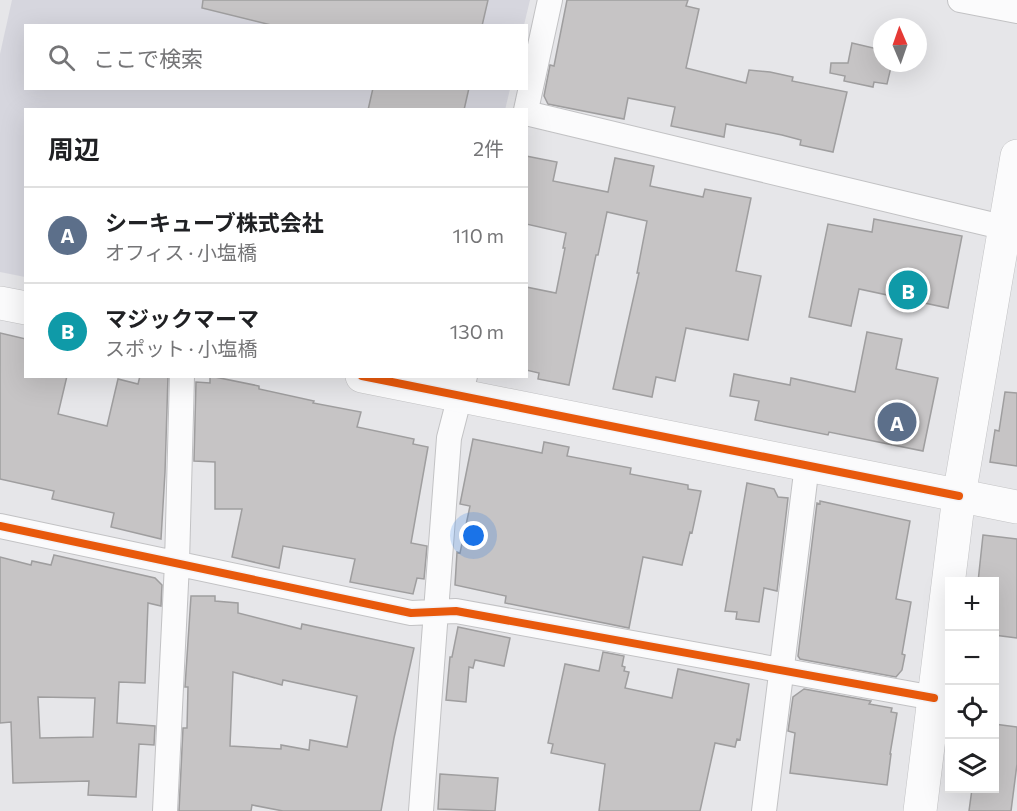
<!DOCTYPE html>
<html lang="ja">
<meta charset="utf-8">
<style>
:root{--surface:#fff;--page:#f2f2f2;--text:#202124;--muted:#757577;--line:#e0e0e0;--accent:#616163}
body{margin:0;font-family:Commissioner,"Noto Sans JP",sans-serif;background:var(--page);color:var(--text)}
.controls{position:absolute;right:18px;bottom:18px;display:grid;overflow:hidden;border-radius:0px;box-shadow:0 6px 24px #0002}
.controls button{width:54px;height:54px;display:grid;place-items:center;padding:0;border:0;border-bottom:2px solid var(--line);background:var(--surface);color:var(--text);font:30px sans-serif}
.compass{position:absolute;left:873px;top:18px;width:54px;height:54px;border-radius:50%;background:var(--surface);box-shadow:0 6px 24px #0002;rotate:358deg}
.you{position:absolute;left:474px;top:536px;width:21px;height:21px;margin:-15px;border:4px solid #fff;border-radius:50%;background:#1a73e8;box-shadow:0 0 0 9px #1a73e833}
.badge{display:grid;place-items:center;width:39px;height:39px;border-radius:50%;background:var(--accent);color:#fff;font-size:20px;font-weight:700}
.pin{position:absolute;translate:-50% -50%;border:3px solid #fff;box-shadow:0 2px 6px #0006}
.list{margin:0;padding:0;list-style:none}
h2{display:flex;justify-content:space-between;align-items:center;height:78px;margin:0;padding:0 24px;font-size:26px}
h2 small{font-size:20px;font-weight:400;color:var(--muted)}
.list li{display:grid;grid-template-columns:39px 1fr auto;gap:18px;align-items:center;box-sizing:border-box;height:96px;padding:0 24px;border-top:2px solid var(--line)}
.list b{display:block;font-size:22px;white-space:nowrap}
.list p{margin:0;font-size:20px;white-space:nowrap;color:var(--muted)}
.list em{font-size:20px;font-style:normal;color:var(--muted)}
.icon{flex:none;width:33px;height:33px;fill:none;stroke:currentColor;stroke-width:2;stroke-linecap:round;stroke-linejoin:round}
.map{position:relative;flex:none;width:1017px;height:811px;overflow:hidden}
.search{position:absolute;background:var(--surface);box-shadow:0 6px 24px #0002;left:24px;top:24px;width:504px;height:66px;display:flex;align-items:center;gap:15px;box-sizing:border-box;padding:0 21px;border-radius:0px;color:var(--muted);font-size:22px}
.panel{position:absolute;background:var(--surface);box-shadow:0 6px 24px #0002;left:24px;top:108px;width:504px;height:270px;border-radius:0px}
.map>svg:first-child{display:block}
.built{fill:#d6d6de}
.building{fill:#c6c4c5;stroke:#9f9e9f;stroke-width:1.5;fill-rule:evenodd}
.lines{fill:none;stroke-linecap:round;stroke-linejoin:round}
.street-casing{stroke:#c2c2c4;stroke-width:26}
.secondary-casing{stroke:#c2c2c4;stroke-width:34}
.street{stroke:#fbfbfc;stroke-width:24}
.secondary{stroke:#fbfbfc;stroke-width:33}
.cycleway-casing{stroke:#f2f3f8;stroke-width:11}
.cycleway{stroke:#e8590c;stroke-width:8}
</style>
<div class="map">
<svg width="1017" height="811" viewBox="0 0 1017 811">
<rect width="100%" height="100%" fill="#e6e6e9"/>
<path class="built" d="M12,0H530L524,25L26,26V88L510,89L505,110H26L25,277L0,272V54Z"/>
<path class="building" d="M203,0H488L482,26H275L202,8Z
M567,0H688L686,6L699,9L686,68L746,83L749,70L770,72L793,77L792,81L847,92L833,152L800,145L801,140L782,135L726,124L724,137L671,126L675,107L628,98L624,119L548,104L544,96L550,65L554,66Z
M852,43L882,50V63H892L887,84L874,82L873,87L844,81L845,76L830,73L831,63H848Z
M373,88H469L464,110H368Z
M526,156L557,162L553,181L608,192L615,158L654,166L650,186L703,197L705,189L751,198L736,271L761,276L748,340L686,328L675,381L656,377L652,397L613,389L639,273H637L647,221L607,212L598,255H596L569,385L538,379L539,373L526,370V287L556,293L565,248H563L566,233L526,224Z
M874,219L962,236L948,308L859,289L851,326L809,317L828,224L872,232Z
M867,332L902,339L896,369L938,378L923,451L829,432L828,435L755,420L759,401L730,396L734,374L790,385L791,378L855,392Z
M0,333L26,339V376H67L58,414L107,426L118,379L138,384L140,376H168L165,472L161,539L111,527L114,513L52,499L54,491L0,479Z
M210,376L259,386V389L314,401L313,403L361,412L357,427L414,439L413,444L428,447L411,543L427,546L424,579L417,578L413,594L350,582L355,559L283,546L279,568L232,557L242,509H215V462L194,461L196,382L210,383Z
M1005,392L1017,393V466L990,462L995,430L999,431Z
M473,439L542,453L544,442L569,447L567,456L631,468L630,474L688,485V489L701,491L692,533L690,532L682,565L643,557L629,628L505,603L506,596L455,585L457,552L460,553L470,506L460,504Z
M747,483L774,489L778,497L788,498L777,591L764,588L759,622L736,619L737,612L725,611Z
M820,501L910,521L896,599L911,602L902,654L905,655L902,670L896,677L800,659L798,656L817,503L820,504Z
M983,535L1017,539V638L994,635V582H978Z
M54,555L155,578L162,585L161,606L148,603L145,683L119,682L117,723L155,726L154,745L139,744L136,797L88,795L89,781L13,783L11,722L0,723V557L31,565L32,561L51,565ZM38,697L95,698L93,737L40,738Z
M191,596H215V601L238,603V613L301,629L302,624L414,648L394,738L381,811H283L252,805L251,811H179L183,728H187L188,687H185ZM233,672L282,685L283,680L357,696L347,747L310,740L309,750L281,745V749L230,746Z
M458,627L510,638L504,666L475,660L473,668L469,667L466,702L446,700L450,657H452Z
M603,652L624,656L622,666L625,667L624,671L629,672L625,688L672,698L678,669L749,684L740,740L737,739L735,747L715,743L700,811H599L605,764L551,753L553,744L548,743L565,664L599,671Z
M804,689L871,701L869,704L892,708L891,712L897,713L890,754H891L887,785L790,773L795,733L788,731L793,697Z
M994,724L1017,727V764L1011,811H969L972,789H994Z
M440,774L498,778L495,811L438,809Z"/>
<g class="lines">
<defs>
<path id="street" d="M960,0L1017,11
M526,110L550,0
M526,113L1006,228
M0,526L411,613L456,611L934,698
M165,811L177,563L182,376
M421,811L449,438L465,376
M764,811L807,465"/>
<path id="secondary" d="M0,303L26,308
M362,376L1017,507
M920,811L959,496L1017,156"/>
</defs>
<use href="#street" class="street-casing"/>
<use href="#secondary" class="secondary-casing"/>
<use href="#street" class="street"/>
<use href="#secondary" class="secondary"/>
<defs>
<path id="cycleway" d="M362,376L959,496
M0,526L411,613L456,611L934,698"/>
</defs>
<use href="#cycleway" class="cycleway-casing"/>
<use href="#cycleway" class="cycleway"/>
</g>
</svg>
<div class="controls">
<button>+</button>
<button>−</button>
<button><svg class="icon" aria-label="locate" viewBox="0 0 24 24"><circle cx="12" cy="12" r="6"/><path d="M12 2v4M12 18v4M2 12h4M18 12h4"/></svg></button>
<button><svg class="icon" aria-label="layers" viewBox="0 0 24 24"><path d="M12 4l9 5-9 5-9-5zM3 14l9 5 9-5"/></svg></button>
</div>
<svg class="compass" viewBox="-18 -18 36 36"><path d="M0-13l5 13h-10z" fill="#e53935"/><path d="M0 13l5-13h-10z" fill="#757577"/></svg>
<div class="you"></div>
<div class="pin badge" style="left:897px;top:422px;background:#5c6f8a">A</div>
<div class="pin badge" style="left:908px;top:290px;background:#0f9aa8">B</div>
<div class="search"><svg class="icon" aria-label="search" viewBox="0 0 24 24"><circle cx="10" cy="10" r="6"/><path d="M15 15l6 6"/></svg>ここで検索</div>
<section class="panel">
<h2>周辺<small>2件</small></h2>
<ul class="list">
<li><span class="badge" style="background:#5c6f8a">A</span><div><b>シーキューブ株式会社</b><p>オフィス · 小塩橋</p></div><em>110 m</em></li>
<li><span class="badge" style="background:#0f9aa8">B</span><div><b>マジックマーマ</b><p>スポット · 小塩橋</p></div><em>130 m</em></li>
</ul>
</section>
</div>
